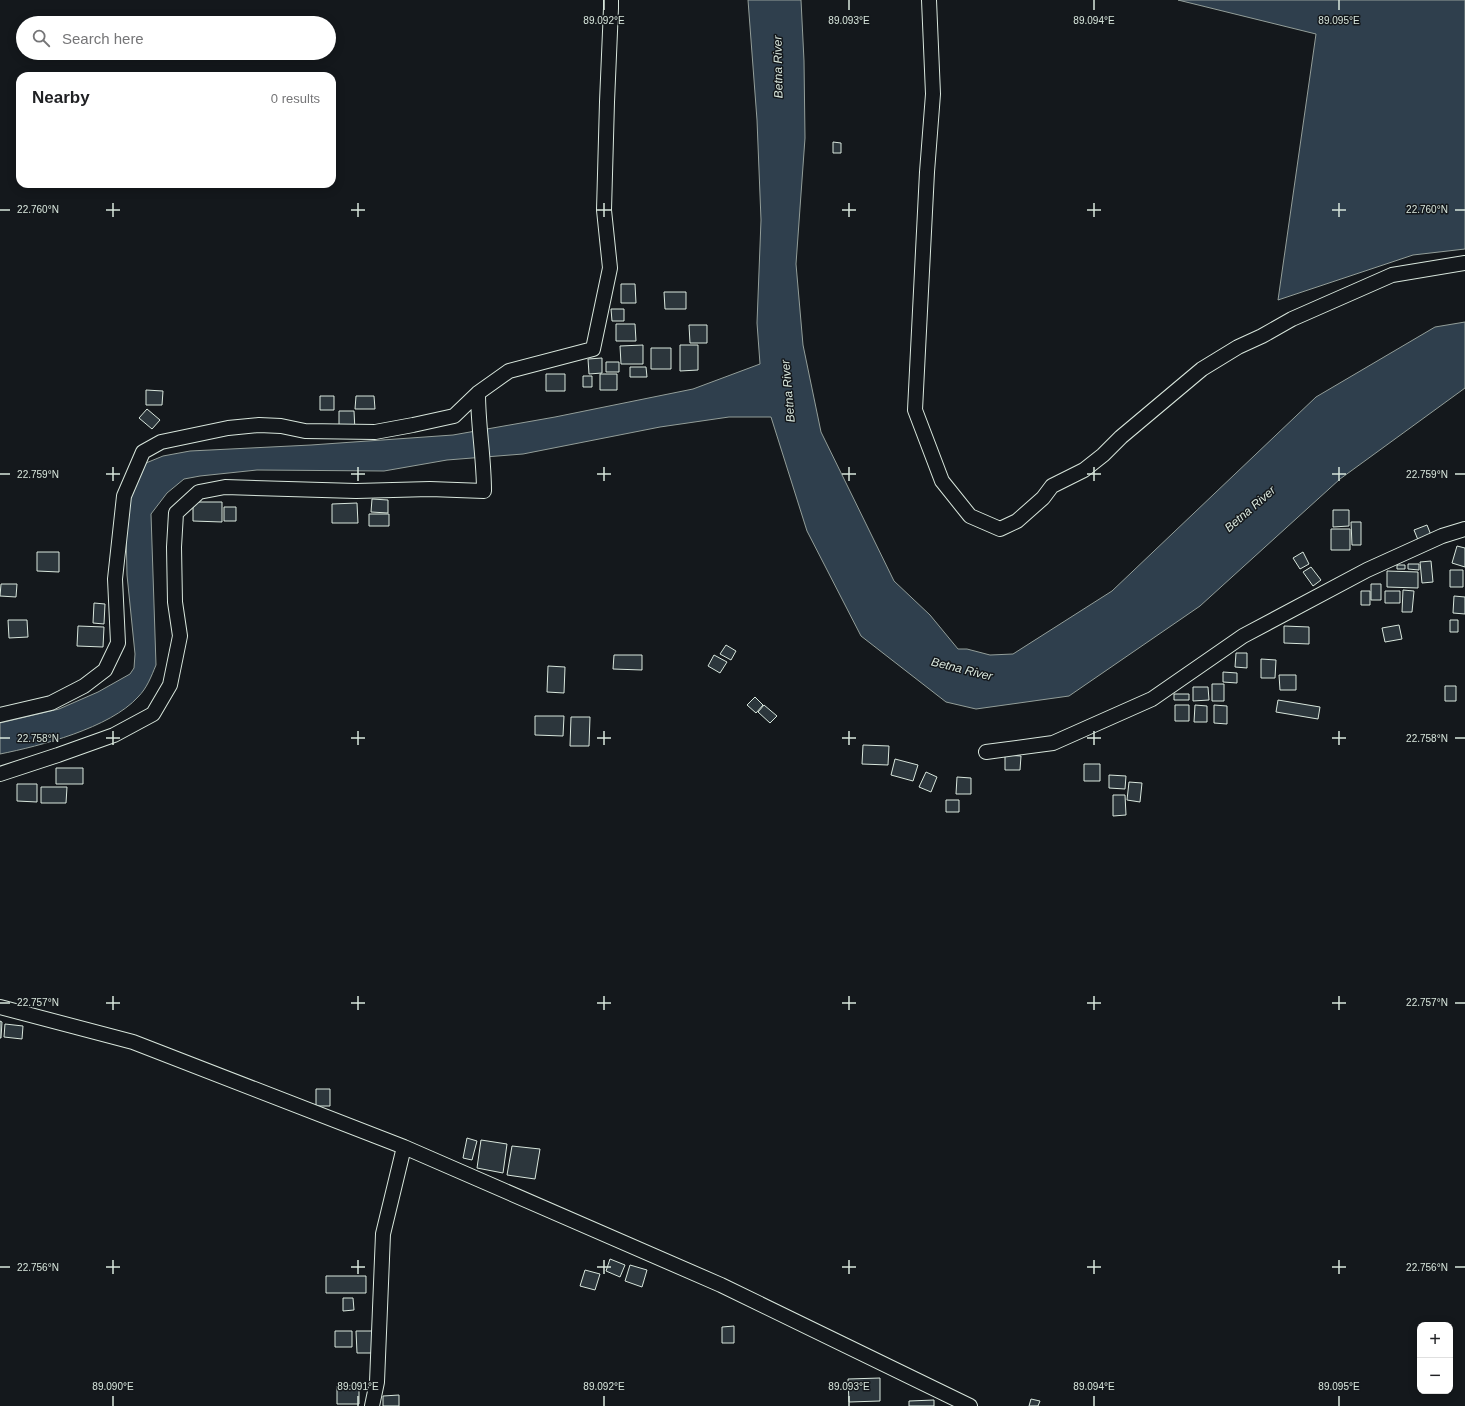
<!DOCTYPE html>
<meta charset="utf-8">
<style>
:root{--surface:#fff;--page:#f2f2f2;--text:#202124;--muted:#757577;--line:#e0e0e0}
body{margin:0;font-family:Arial,sans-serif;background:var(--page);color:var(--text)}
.controls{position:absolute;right:12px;bottom:12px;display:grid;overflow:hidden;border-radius:8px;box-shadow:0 2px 10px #0003}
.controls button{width:36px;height:36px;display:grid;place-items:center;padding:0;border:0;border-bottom:1px solid var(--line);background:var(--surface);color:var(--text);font:20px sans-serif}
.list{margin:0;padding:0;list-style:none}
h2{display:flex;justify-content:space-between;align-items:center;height:52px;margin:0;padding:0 16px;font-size:17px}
h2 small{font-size:13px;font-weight:400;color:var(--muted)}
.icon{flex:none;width:22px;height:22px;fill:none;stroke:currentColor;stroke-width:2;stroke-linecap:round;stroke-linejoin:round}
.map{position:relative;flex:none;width:1465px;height:1406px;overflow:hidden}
.search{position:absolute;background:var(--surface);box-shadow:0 2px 10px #0003;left:16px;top:16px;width:320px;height:44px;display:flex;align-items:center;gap:10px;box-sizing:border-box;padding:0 14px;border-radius:22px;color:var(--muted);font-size:15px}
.panel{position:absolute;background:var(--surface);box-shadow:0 2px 10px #0003;left:16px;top:72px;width:320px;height:116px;border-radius:12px}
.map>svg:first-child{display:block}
.water{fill:#2f3f4d;stroke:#939e99}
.building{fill:#2c363c;stroke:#d8e6dc}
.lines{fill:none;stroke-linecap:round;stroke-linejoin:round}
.minor-casing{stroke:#d8e6dc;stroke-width:16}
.minor{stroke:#14181c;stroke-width:14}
.ticks{fill:none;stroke:#d8e6dc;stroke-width:1.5}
.labels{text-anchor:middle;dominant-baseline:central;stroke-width:3;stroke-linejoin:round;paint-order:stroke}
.water-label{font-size:12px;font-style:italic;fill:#d8e6dc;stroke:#14181c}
.ticks-label{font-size:10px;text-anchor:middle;fill:#d8e6dc;stroke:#14181c;stroke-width:3;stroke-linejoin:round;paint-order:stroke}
</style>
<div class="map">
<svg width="1465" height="1406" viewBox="0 0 1465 1406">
<rect width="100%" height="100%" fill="#14181c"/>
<path class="water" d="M748,0H801L804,61L805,138L796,264L803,345L821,432L894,581L930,615L958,649H967L990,655L1013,654L1112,591L1316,397L1435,327L1465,322V388L1340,479L1200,606L1069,696L976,709L946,702L861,636L807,531L771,417H729L660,427L523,454L447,460L384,471L257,470L200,476L184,479L167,493L151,514L156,665C151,677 147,688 138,697C110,728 40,746 0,754V723L59,709L98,692L130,674L134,668L135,654L127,575L126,529L131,488L146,463L163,456L190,451L311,445L453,435L555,417L693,389L760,364L757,323L761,220L757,120Z
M1178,0H1465V249L1413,255L1278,300L1316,34Z"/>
<path class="building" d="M833,142L841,143V153H833Z
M621,284H635L636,303H621Z
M664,292H686V309H665Z
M611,309H624V321H612Z
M616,324H635L636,341H616Z
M689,325H707V343H690Z
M643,345V364H621L620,346Z
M680,345H698V370L680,371Z
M651,348H671V369H651Z
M602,358V373L589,374L588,359Z
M606,362H619V372H606Z
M630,367H646L647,377H630Z
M546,374H565V391H546Z
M600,374H617V390H600Z
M583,376H592V387H583Z
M146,390L163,391L162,405H146Z
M320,396H334V410H320Z
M356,396H374L375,409H355Z
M147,409L160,420L152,429L139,418Z
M339,411H354L355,431H339Z
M372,499L388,500V513L371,512Z
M193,502H222V522L193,521Z
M357,503L358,523H332V504Z
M224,507H236V521H224Z
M1333,510H1349V526L1333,527Z
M369,514H389V526H369Z
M1351,522H1361V545H1352Z
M1427,525L1431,535L1418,540L1414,530Z
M1331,529H1350V550H1331Z
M1457,546L1465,548V567L1452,563Z
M37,552H59V572L37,571Z
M1303,552L1309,564L1300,569L1293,558Z
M1431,561L1433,582L1422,583L1420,562Z
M1408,564H1419V570L1408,569Z
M1397,565H1405V569H1397Z
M1311,567L1321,580L1313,586L1303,572Z
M1450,570H1463V587H1450Z
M1387,571L1418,572V588L1387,587Z
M1,584H17L16,597L0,596Z
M1371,584H1381V600H1371Z
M1403,590L1414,591L1412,612H1402Z
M1361,591H1370V605H1361Z
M1385,591H1400V603H1385Z
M1454,596L1465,597V614L1453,613Z
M94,603L105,604L104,624L93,623Z
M8,620H27L28,637L9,638Z
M1450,620H1458V632H1450Z
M1399,625L1402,639L1385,642L1382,628Z
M78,626L104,627L103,647L77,646Z
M1284,626L1309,627V644L1284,643Z
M726,645L736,651L731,660L720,654Z
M1236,653H1247V668L1235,667Z
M614,655H642V670L613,669Z
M714,655L727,662L720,673L708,666Z
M1261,659L1276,660L1275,678H1261Z
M548,666L565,667L564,693L547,692Z
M1223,672L1237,673V683L1223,682Z
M1279,675H1296V690H1280Z
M1212,684H1224V701H1212Z
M1445,686H1456V701H1445Z
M1193,687H1208L1209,700L1193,701Z
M1174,694H1189V700H1174Z
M755,697L763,705L756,713L747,705Z
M1278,700L1320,707L1318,719L1276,712Z
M764,705L777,716L770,723L758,712Z
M1175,705H1189V721H1175Z
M1195,705L1207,706V722H1194Z
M1214,705L1227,706V724L1214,723Z
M535,716H564L563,736L535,735Z
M571,717H590L589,746H570Z
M863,745L889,746L888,765L862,764Z
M1005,755L1021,756L1020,770H1005Z
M895,759L918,765L913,781L891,775Z
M1084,764H1100V781H1084Z
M56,768H83V784H56Z
M926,772L937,777L931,792L919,787Z
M1109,775L1126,776L1125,789L1109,788Z
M957,777L971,778V794H956Z
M1129,782L1142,783L1140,802L1127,800Z
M17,784H37V802L17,801Z
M41,787H67L66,803H41Z
M1113,795H1125L1126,815L1113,816Z
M946,800H959V812H946Z
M0,1021L2,1022L1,1038H0Z
M5,1024L23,1026L22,1039L4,1037Z
M316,1089H330V1106H316Z
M467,1138L477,1141L472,1160L463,1158Z
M481,1140L507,1144L503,1173L477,1168Z
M512,1146L540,1149L535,1179L507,1175Z
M610,1259L625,1265L620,1277L606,1271Z
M630,1265L647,1270L642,1287L625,1281Z
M585,1270L600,1274L595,1290L580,1286Z
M326,1276H366V1293H326Z
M343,1298H353L354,1310L343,1311Z
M734,1326V1343H722V1327Z
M335,1331H352V1347H335Z
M356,1331H374V1353H357Z
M880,1378V1401L849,1402L848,1379Z
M359,1385V1404H337V1386Z
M399,1395V1406H383V1396Z
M1031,1399L1040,1401L1038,1406H1029Z
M934,1400V1406H909V1401Z"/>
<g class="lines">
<defs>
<path id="minor" d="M929,0L933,94L927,172L915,410L942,481L970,516L1000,529L1017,521L1043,498L1052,486L1084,470L1103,455L1121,437L1202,369L1238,347L1262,336L1292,319L1392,275L1465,263
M0,715L51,703L84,686L105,670L118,643L115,579L124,496L143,452L161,442L228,428L259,425L281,426L305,431L375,432L413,425L454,416L478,393L509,371L593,349L610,268L604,210L607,102L611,8V0
M986,752L1053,743L1152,699L1243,636L1367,570L1442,536L1465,529
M0,774L58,755L114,735L153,714L170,685L180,636L175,602L174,547L176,513L199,492L225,487L356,491L430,489L484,491C484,458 478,426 478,393
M0,1007L133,1042L404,1147L721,1285L970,1406
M372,1406L377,1382L383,1234L404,1147"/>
</defs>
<use href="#minor" class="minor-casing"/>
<use href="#minor" class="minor"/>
</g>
<path class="ticks" d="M604,0V10M849,0V10M1094,0V10M1339,0V10M113,203V217M358,203V217M604,203V217M849,203V217M1094,203V217M1339,203V217M0,210H10M106,210H120M351,210H365M597,210H611M842,210H856M1087,210H1101M1332,210H1346M1455,210H1465M113,467V481M358,467V481M604,467V481M849,467V481M1094,467V481M1339,467V481M0,474H10M106,474H120M351,474H365M597,474H611M842,474H856M1087,474H1101M1332,474H1346M1455,474H1465M113,731V745M358,731V745M604,731V745M849,731V745M1094,731V745M1339,731V745M0,738H10M106,738H120M351,738H365M597,738H611M842,738H856M1087,738H1101M1332,738H1346M1455,738H1465M113,996V1010M358,996V1010M604,996V1010M849,996V1010M1094,996V1010M1339,996V1010M0,1003H10M106,1003H120M351,1003H365M597,1003H611M842,1003H856M1087,1003H1101M1332,1003H1346M1455,1003H1465M113,1260V1274M358,1260V1274M604,1260V1274M849,1260V1274M1094,1260V1274M1339,1260V1274M0,1267H10M106,1267H120M351,1267H365M597,1267H611M842,1267H856M1087,1267H1101M1332,1267H1346M1455,1267H1465M113,1396V1406M358,1396V1406M604,1396V1406M849,1396V1406M1094,1396V1406M1339,1396V1406"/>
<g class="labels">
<g class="water-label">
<text transform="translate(778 67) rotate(-91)">Betna River</text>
<text transform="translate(788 391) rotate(-95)">Betna River</text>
<text transform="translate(1250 509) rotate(-41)">Betna River</text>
<text transform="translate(962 669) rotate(14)">Betna River</text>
</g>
</g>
<g class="ticks-label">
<text x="604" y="24">89.092°E</text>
<text x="849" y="24">89.093°E</text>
<text x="1094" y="24">89.094°E</text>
<text x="1339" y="24">89.095°E</text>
<text x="38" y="213">22.760°N</text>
<text x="1427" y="213">22.760°N</text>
<text x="38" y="478">22.759°N</text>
<text x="1427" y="478">22.759°N</text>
<text x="38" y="742">22.758°N</text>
<text x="1427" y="742">22.758°N</text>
<text x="38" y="1006">22.757°N</text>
<text x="1427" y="1006">22.757°N</text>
<text x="38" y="1271">22.756°N</text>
<text x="1427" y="1271">22.756°N</text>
<text x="113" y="1390">89.090°E</text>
<text x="358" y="1390">89.091°E</text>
<text x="604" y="1390">89.092°E</text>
<text x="849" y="1390">89.093°E</text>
<text x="1094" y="1390">89.094°E</text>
<text x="1339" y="1390">89.095°E</text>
</g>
</svg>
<div class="controls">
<button>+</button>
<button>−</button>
</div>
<div class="search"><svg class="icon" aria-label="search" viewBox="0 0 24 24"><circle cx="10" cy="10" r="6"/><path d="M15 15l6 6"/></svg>Search here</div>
<section class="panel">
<h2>Nearby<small>0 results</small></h2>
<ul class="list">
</ul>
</section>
</div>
